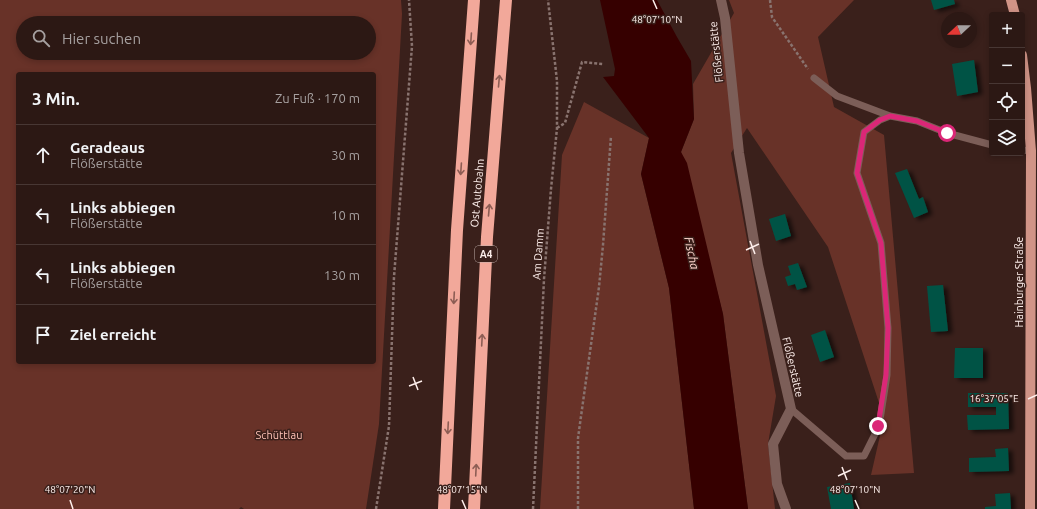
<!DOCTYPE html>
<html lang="de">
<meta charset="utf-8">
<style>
:root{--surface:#2c1814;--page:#34211d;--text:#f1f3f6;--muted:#a6a0a0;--line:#483734}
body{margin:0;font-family:Ubuntu,sans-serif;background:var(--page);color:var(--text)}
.controls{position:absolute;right:12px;top:12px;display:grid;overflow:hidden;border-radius:4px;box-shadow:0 2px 6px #0003}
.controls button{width:36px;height:36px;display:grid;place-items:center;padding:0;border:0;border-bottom:1px solid var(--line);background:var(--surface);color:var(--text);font:20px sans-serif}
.compass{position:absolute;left:941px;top:12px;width:36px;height:36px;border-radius:50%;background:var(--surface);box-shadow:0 2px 6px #0003;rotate:248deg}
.stop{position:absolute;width:12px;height:12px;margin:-9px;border:3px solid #db2777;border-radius:50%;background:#fff}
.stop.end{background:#db2777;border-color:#fff;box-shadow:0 1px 4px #0008}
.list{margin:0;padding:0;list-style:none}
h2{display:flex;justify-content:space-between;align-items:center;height:52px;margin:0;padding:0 16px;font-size:17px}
h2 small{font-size:13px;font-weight:400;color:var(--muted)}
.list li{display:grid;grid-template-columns:26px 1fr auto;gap:12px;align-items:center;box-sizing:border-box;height:60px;padding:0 16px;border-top:1px solid var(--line)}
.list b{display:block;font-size:15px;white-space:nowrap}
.list p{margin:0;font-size:13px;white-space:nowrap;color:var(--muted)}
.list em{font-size:13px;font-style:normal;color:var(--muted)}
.icon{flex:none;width:22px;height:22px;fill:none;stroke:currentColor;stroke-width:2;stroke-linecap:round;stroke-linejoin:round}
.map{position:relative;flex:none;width:1037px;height:509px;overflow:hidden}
.search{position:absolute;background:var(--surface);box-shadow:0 2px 6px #0003;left:16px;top:16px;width:360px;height:44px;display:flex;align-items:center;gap:10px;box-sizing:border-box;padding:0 14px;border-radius:22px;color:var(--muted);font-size:15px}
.panel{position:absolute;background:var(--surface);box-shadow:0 2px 6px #0003;left:16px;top:72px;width:360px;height:292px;border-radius:4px}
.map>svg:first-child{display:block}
.green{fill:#683228;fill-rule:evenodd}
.water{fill:#360000}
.building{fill:#045345;filter:url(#shadow)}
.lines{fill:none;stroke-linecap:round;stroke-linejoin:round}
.path{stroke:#89736f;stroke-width:2.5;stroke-dasharray:3 2;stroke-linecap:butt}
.lane{stroke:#7c5e58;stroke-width:7}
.street{stroke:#7c5e58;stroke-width:10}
.primary{stroke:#d19487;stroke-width:10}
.highway{stroke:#f2a89a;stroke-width:12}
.oneway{stroke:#8d5d54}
.route{stroke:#db2777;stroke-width:5}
.ticks{fill:none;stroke:#feefec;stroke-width:1.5}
.labels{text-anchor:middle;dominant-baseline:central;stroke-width:3;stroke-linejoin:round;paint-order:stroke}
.shield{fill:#3a201b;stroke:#c3b1ad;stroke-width:1}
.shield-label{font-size:10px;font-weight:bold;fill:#feefec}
.street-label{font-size:11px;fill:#feefec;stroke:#3a201b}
.park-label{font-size:11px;fill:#ffc2b6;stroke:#3a201b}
.water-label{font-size:12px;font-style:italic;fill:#ffd5cd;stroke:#3a201b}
.ticks-label{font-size:10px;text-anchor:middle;fill:#feefec;stroke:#3a201b;stroke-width:3;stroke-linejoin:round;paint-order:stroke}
</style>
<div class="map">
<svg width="1037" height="509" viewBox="0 0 1037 509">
<defs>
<filter id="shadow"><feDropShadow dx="4.5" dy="2.5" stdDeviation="2" flood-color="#0009"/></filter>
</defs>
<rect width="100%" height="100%" fill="#3a201b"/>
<path class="green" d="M0,0H401L402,14L379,424L366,509H244L241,507L239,509H0ZM23,23H369V53H23ZM18,74H374V362H18Z
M729,0H854L818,37L834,107L884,135L914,473L871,475L884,418L828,247L747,128L731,153L776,396L768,444L775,509H748L723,314L681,152L694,119L693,84L734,13Z
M584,102L649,138L641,174L669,288L694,509H540L562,155Z"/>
<path class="water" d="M600,0H657L677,37L691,61L694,119L681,152L687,163L723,314L748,509H694L669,288L641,174L649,138L603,77L614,76L615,69Z"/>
<path class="building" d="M931,0H954L955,4L934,10Z
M974,60L978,92L957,96L952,64Z
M907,169L919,199L923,197L928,212L914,218L895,173Z
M785,214L791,236L776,241L769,219Z
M798,263L807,287L797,290L795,284L788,286L785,277L791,275L788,266Z
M943,285L948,331L931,332L927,286Z
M825,330L834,357L820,362L811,335Z
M955,348H983V378H954Z
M968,393H1008L1009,429L968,430L967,415H996V407H968Z
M1008,448L1009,471L969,472V458L996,457L995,449Z
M850,483L854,509H831L827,487Z
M1010,493L1011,509H985V507L996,506L995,494Z"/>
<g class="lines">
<path class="path" d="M770,0L772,17L808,69
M557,128L565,123L582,62L603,64
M376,509L389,426L394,277L412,46L409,0
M533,509L544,279L551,189L557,128V81L548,0
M578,509V438L599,287L603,245L611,136"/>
<path class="lane" d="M814,78L837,96L890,116L917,121L947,133L992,145
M1022,150L1031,151
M791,409L846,456H864L879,426L887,375L888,328L881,243L857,173L864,132L880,120L890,116"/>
<path class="street" d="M721,0L725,18L739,153L758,265L791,409L773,444L777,484L786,509"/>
<path class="primary" d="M1011,0L1015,15
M1022,55L1026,88L1031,151L1030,509"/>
<path class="highway" d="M444,509L457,230L474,0
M474,509L487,237L506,0"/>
</g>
<defs><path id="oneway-shaft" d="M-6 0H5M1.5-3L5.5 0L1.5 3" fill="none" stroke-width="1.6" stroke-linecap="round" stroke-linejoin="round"/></defs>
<g class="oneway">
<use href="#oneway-shaft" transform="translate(471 39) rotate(94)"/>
<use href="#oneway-shaft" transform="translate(499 81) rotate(-85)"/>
<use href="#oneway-shaft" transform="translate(461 169) rotate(94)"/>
<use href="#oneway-shaft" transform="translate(489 210) rotate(-85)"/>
<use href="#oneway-shaft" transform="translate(454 298) rotate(93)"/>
<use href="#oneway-shaft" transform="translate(482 340) rotate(-87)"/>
<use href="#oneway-shaft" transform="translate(448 428) rotate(93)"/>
<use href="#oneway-shaft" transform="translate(476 470) rotate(-87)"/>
</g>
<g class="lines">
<path class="route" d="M878,426L886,375L888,328L881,243L857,173L864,132L880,120L890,116L917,121L947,133"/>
</g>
<path class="ticks" d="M653,0L657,9M750,241L755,254M746,250L759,244M413,377L418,390M409,386L422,381M1028,399L1037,395M842,467L847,480M838,476L851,470M70,500L73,509M462,500L466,509M855,500L859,509"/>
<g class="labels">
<rect class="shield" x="475" y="246" width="22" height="16" rx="3"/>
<g class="shield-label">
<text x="486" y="254">A4</text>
</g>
<g class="street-label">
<text transform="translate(716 52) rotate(-96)">Flößerstätte</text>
<text transform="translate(477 193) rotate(-85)">Ost Autobahn</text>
<text transform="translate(538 254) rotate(-86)">Am Damm</text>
<text transform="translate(1019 282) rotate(-90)">Hainburger Straße</text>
<text transform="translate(793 367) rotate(77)">Flößerstätte</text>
</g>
<g class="park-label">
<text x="279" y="435">Schüttlau</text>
</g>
<g class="water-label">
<text transform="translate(692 253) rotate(78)">Fischa</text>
</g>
</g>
<g class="ticks-label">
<text x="657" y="23">48°07'10"N</text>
<text x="994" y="402">16°37'05"E</text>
<text x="70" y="493">48°07'20"N</text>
<text x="462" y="493">48°07'15"N</text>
<text x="855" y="493">48°07'10"N</text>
</g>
</svg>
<div class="controls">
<button>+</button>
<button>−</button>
<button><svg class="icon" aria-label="locate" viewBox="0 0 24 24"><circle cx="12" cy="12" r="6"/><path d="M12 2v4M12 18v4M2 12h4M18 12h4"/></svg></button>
<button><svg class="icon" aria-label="layers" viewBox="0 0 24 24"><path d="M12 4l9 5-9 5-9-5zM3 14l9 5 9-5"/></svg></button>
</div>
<svg class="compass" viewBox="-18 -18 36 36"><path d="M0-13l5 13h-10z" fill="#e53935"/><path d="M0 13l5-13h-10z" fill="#a6a0a0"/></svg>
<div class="stop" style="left:947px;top:133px"></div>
<div class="stop end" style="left:878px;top:426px"></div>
<div class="search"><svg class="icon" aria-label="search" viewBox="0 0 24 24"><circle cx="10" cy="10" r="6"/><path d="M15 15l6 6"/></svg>Hier suchen</div>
<section class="panel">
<h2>3 Min.<small>Zu Fuß · 170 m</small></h2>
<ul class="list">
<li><svg class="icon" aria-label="ahead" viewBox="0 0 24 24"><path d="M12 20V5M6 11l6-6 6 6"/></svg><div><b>Geradeaus</b><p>Flößerstätte</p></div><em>30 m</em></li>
<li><svg class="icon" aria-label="left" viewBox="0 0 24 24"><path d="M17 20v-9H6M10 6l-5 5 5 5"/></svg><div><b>Links abbiegen</b><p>Flößerstätte</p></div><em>10 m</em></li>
<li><svg class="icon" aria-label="left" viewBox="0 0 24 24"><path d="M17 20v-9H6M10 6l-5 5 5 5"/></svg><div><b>Links abbiegen</b><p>Flößerstätte</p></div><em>130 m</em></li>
<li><svg class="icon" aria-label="arrive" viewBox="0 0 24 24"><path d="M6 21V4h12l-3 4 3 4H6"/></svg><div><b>Ziel erreicht</b></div></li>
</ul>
</section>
</div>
